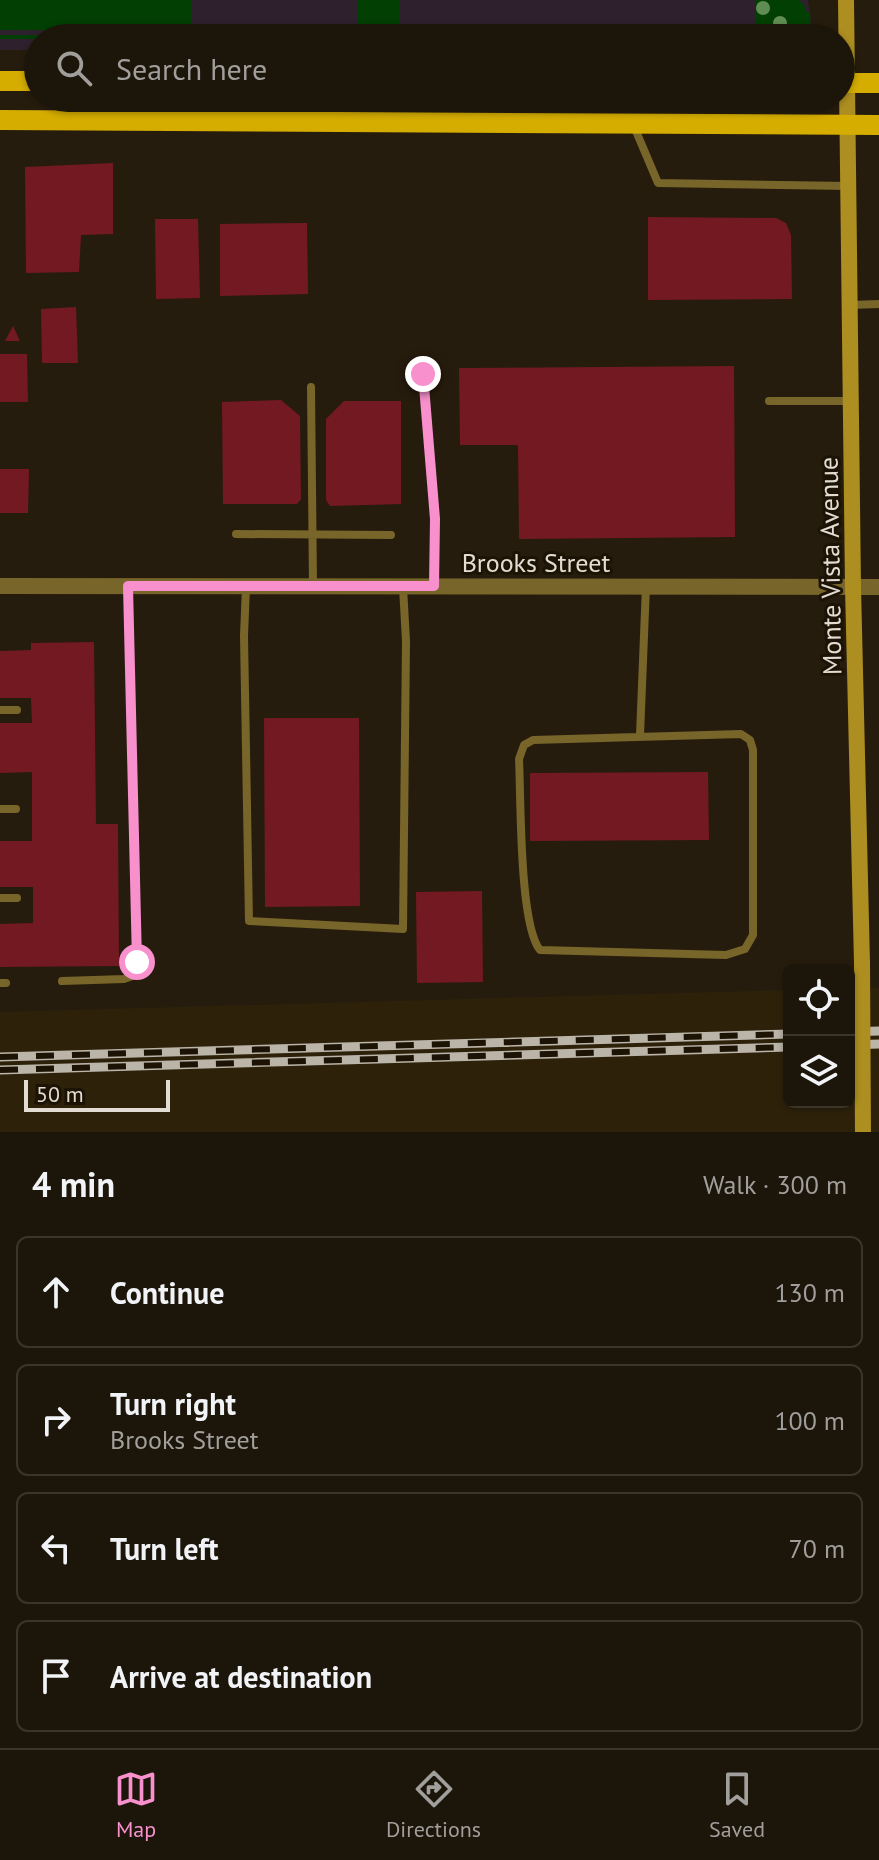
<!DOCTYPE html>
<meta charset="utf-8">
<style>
:root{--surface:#1c150a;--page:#251e13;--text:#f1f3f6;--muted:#a09f9c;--line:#3a342b;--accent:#f790cd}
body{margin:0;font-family:"PT Sans",sans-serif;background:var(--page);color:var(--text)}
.controls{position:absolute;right:24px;bottom:24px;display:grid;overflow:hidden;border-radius:12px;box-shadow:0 2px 6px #0004}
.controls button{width:72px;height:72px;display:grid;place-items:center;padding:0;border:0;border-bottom:2px solid var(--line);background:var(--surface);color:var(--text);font:40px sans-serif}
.scale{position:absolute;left:24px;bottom:20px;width:146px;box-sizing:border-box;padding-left:8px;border:4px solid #e2dcd2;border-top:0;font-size:22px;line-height:28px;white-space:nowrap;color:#e2dcd2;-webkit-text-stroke:6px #1c1305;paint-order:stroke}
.stop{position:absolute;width:24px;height:24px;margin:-18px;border:6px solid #f790cd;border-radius:50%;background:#fff}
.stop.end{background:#f790cd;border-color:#fff;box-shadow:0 2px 8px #0008}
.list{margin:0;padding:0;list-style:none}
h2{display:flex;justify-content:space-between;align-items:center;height:104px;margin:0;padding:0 32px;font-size:34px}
h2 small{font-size:26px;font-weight:400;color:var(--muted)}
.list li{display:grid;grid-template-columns:52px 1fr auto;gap:24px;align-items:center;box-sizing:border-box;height:112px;margin:0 16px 16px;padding:0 16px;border:2px solid var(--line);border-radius:12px}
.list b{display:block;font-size:30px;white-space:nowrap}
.list p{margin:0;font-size:26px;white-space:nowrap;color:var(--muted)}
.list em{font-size:26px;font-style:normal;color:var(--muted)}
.icon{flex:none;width:44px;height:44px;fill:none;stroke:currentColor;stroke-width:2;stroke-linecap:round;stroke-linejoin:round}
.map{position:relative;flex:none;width:879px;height:1132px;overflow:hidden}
.search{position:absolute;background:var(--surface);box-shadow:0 2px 6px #0004;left:24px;right:24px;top:24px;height:88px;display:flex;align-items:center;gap:20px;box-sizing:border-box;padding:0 28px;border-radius:44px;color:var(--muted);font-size:30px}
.sheet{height:616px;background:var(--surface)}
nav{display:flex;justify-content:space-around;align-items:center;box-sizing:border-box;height:112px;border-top:2px solid var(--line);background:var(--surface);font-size:22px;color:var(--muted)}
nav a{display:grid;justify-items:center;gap:4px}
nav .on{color:var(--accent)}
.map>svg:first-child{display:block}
.built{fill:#2d210a}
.education{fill:#2e202c}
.green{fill:#013f03}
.building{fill:#731922}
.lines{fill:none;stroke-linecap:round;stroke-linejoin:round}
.lane{stroke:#786529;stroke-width:8}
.street{stroke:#786529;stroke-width:16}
.secondary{stroke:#ad8e20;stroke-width:16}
.primary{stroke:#d5ad00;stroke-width:20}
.rail-casing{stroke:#bbb4a9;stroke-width:9}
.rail{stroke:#1c1305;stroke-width:6;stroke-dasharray:18;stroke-linecap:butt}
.secondary-bridge{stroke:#ad8e20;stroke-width:16}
.tree{fill:#608d52}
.route{stroke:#f790cd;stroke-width:10}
.labels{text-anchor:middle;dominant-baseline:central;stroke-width:6;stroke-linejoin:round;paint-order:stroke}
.street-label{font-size:26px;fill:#e2dcd2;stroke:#1c1305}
</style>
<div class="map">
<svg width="879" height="1132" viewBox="0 0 879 1132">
<rect width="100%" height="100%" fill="#261c0d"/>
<path class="built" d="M879,988V1132H0V1012L789,990V1102H849V989Z"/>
<path class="education" d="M0,0H808L812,29L811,38H38V50H0Z"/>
<path class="green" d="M0,0H191V31L0,30Z
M357,0H399V38H357Z
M755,0H799L805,6L806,12H810L811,38H755Z
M0,35L193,36V38L0,39Z"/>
<path class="building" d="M113,163V234L81,235L79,272L26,273L25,167Z
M648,217L776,218L786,223L791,235L792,299L648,300Z
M155,219H198L200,298L156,299Z
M307,223L308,294L220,296V224Z
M76,307L78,363H42L41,309Z
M13,326L20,341H5Z
M0,354H27L28,402H0Z
M734,366L735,537L519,539L518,445H460L459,368Z
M281,400L300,416L301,499L297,504H223L222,402Z
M344,401H401V504L330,506L326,500V419Z
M0,469H29L28,513H0Z
M94,642L96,824H118L119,966L0,967V924L33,923V887H0V841H32V772L0,773V723H32L31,698H0V651L31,650V643Z
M264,718H359L360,906L265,907Z
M708,772L709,840L530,841V773Z
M482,891L483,982L417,983L416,892Z"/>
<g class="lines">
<path class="lane" d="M633,124L658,183L848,186
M850,305L879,304
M423,374L435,519L434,586
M311,387L313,586
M769,401H850
M236,534L391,535
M246,586L244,636L249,921L403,929L406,641L403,587
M0,710H17
M741,734L750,740L753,750V935L745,949L726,955L540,950C519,924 521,797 519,759L524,745L533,740Z
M640,735L646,586
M0,809H16
M0,898H17
M62,981L124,979L135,975L137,962L128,586
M0,983H6"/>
<path class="street" d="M0,586L879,587"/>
<path class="secondary" d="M846,0L853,587L862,963"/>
<path class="primary" d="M0,81H38
M841,83H879
M0,120L879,125"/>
<defs>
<path id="rail" d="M849,1032L879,1031
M849,1045L879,1044
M0,1057L789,1034
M0,1070L789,1047"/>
</defs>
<use href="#rail" class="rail-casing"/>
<use href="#rail" class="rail"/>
<path class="secondary-bridge" d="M862,963L863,1132"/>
</g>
<g class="tree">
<circle cx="763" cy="8" r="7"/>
<circle cx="780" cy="23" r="7"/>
</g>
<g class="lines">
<path class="route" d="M137,962L128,586H434L435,519L423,374"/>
</g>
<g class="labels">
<g class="street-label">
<text x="536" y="562">Brooks Street</text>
<text transform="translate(830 566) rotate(-91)">Monte Vista Avenue</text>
</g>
</g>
</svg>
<div class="controls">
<button><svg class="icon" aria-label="locate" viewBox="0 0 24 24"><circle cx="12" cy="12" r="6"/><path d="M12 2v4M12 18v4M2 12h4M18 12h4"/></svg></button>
<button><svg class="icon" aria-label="layers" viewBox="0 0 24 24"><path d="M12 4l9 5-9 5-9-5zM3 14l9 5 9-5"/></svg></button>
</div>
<div class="scale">50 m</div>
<div class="stop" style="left:137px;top:962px"></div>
<div class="stop end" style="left:423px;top:374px"></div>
<div class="search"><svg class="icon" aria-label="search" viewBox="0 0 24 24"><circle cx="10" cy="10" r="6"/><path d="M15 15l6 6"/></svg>Search here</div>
</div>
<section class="sheet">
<h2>4 min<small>Walk · 300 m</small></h2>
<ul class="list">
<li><svg class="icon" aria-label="ahead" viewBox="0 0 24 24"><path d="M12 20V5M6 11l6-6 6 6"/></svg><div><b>Continue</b></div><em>130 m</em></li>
<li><svg class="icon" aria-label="right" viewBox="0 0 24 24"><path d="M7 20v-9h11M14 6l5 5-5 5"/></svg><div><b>Turn right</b><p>Brooks Street</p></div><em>100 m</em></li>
<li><svg class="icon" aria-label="left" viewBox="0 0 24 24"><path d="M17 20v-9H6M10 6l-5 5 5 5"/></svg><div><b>Turn left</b></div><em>70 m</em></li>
<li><svg class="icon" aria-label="arrive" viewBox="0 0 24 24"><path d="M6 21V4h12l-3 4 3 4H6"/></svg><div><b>Arrive at destination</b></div></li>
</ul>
</section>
<nav>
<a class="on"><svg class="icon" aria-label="map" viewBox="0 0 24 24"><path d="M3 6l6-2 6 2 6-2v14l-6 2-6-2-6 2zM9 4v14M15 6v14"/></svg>Map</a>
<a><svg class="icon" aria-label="directions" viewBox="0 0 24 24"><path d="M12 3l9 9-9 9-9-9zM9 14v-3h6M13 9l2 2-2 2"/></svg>Directions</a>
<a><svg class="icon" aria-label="saved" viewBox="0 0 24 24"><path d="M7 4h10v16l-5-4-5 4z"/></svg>Saved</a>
</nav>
